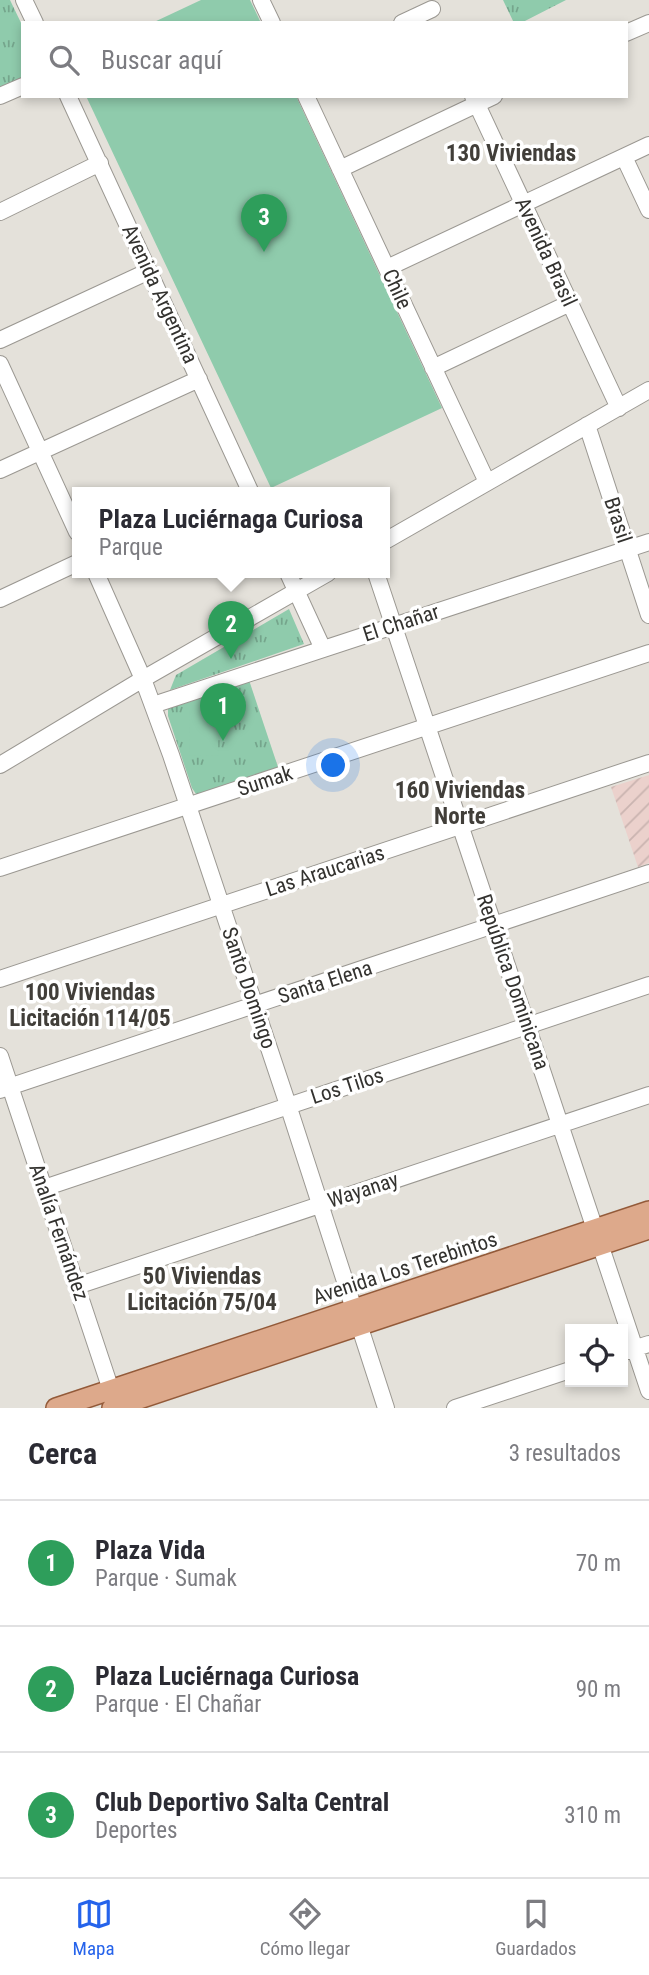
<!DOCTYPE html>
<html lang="es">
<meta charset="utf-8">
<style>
:root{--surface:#fff;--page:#f2f2f3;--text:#2b2b33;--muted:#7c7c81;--line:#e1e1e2;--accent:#2563eb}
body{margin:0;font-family:"Roboto Condensed",sans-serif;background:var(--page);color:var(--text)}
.controls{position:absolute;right:21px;bottom:21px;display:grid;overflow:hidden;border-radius:0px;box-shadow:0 4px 10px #0003}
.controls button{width:63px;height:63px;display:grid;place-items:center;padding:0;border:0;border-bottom:2px solid var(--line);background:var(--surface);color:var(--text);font:35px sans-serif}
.you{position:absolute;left:334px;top:766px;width:24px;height:24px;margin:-18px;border:5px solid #fff;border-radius:50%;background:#1a73e8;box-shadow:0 0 0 10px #1a73e833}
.badge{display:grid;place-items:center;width:46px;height:46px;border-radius:50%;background:var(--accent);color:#fff;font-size:23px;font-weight:700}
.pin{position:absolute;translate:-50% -58px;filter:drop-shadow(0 2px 4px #0008)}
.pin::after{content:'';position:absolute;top:37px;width:24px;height:21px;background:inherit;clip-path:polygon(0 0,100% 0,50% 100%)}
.popup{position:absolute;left:72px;top:487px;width:318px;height:91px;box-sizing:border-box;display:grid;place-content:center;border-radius:0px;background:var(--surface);filter:drop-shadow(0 2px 5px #0005);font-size:23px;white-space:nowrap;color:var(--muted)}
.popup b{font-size:26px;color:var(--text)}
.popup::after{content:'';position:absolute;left:50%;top:100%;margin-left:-14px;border:14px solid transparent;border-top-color:var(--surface)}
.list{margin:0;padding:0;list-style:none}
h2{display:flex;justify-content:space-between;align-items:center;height:91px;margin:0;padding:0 28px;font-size:30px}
h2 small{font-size:23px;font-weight:400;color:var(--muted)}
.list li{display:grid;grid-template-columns:46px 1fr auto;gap:21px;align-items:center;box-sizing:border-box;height:126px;padding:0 28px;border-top:2px solid var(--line)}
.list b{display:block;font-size:26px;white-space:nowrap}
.list p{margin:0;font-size:23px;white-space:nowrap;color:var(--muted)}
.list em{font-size:23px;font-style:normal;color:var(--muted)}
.icon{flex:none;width:38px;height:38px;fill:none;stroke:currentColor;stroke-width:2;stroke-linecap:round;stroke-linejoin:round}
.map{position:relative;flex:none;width:649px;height:1408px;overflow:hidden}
.search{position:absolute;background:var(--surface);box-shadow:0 4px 10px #0003;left:21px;right:21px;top:21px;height:77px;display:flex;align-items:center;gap:18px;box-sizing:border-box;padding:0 24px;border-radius:0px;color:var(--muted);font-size:26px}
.sheet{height:469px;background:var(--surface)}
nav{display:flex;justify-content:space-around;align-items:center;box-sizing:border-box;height:98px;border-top:2px solid var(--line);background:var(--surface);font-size:19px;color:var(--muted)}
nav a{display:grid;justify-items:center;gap:4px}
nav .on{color:var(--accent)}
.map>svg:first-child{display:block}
.industrial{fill:url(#industrial-furrows)}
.grass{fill:url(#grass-tufts)}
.pitch{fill:#8fcbac}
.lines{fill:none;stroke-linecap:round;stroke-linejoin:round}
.minor-casing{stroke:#9b9892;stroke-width:18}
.major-casing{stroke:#935a39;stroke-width:22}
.minor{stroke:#fff;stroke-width:16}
.major{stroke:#dda98b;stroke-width:19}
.labels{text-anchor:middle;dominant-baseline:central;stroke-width:7;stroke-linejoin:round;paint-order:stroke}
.street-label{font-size:21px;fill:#33322f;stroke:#fff}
.neighbourhood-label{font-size:23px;font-weight:bold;fill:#413e39;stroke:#fff}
</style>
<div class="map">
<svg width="649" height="1408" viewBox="0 0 649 1408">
<defs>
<pattern id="industrial-furrows" width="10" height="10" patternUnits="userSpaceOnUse" patternTransform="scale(1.75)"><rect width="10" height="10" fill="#ebd1cc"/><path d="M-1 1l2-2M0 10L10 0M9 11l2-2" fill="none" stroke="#cab4b0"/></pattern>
<pattern id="grass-tufts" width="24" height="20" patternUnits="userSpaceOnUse" patternTransform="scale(1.75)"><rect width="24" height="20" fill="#8fcbac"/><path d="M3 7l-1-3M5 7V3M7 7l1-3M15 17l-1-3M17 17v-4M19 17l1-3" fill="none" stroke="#75a58c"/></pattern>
</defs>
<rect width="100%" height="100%" fill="#e4e1da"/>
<path class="industrial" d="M649,775V863L638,867L611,787Z"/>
<path class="grass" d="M0,0H10L23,27V78L0,87Z
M503,0H566L521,23H514Z
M289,609L304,644L170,690L176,675Z
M249,680L279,770L203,795L196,794L192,788L168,716V709L173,705Z"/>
<path class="pitch" d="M201,0H250L261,23H152Z
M86,96H296L442,408L271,488Z
M190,705H219L218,756L189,755Z"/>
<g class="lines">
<defs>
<path id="minor" d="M24,0L35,23
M261,0L272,23
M402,23L432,9
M626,33L649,23
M0,96L23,86
M68,96L251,493
M306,96L487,482
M473,96L619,408
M624,157L649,210
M340,169L494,96
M0,212L100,163
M387,268L649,145
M0,340L149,271
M0,364L77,532
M433,368L570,303
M587,425L649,615
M0,470L199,379
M385,541L649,390
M96,573L143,679L171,755L288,1105L386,1408
M288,573L323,649
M376,573L649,1391
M0,599L77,563
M153,705L649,542
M0,765L143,679L328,573
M0,868L649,653
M0,979L649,763
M0,1056L114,1399
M0,1090L649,873
M44,1188L649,985
M77,1286L649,1095
M623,1352L649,1344
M455,1408L570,1370"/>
<path id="major" d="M56,1408L649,1211
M112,1408L649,1229"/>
</defs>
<use href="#minor" class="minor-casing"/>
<use href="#major" class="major-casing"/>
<use href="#minor" class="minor"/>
<use href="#major" class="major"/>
</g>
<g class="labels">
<g class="street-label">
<text transform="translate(546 252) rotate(65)">Avenida Brasil</text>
<text transform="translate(397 289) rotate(65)">Chile</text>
<text transform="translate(160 294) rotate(65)">Avenida Argentina</text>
<text transform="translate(618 520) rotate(72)">Brasil</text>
<text transform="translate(401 623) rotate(-18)">El Chañar</text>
<text transform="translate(265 781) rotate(-18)">Sumak</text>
<text transform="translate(325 871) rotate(-18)">Las Araucarias</text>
<text transform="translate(325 982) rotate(-18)">Santa Elena</text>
<text transform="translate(513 982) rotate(71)">República Dominicana</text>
<text transform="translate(249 988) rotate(71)">Santo Domingo</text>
<text transform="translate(347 1086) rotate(-18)">Los Tilos</text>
<text transform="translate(363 1190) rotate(-18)">Wayanay</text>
<text transform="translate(59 1232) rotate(71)">Analía Fernández</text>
<text transform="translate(405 1268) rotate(-18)">Avenida Los Terebintos</text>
</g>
<g class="neighbourhood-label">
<text x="511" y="153">130 Viviendas</text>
<text x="460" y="790">160 Viviendas<tspan x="460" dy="26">Norte</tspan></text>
<text x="90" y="992">100 Viviendas<tspan x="90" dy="26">Licitación 114/05</tspan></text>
<text x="202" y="1276">50 Viviendas<tspan x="202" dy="26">Licitación 75/04</tspan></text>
</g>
</g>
</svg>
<div class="controls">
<button><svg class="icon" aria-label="locate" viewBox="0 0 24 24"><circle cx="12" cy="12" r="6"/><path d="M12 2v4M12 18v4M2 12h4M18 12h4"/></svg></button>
</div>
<div class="you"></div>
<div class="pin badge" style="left:223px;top:741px;background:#2e9e5b">1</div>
<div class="pin badge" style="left:231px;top:659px;background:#2e9e5b">2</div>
<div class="popup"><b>Plaza Luciérnaga Curiosa</b>Parque</div>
<div class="pin badge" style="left:264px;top:252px;background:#2e9e5b">3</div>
<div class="search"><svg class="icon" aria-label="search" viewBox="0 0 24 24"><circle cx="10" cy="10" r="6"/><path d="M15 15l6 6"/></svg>Buscar aquí</div>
</div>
<section class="sheet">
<h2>Cerca<small>3 resultados</small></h2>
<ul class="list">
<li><span class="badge" style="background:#2e9e5b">1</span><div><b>Plaza Vida</b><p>Parque · Sumak</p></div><em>70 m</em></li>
<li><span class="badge" style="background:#2e9e5b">2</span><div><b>Plaza Luciérnaga Curiosa</b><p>Parque · El Chañar</p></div><em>90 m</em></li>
<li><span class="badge" style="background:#2e9e5b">3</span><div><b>Club Deportivo Salta Central</b><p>Deportes</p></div><em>310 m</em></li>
</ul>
</section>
<nav>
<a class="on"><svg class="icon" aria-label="map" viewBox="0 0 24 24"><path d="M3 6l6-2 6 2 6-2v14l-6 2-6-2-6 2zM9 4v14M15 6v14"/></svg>Mapa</a>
<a><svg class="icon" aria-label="directions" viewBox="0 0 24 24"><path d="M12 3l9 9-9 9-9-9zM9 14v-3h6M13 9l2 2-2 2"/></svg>Cómo llegar</a>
<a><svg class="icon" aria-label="saved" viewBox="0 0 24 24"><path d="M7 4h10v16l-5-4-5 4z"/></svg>Guardados</a>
</nav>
